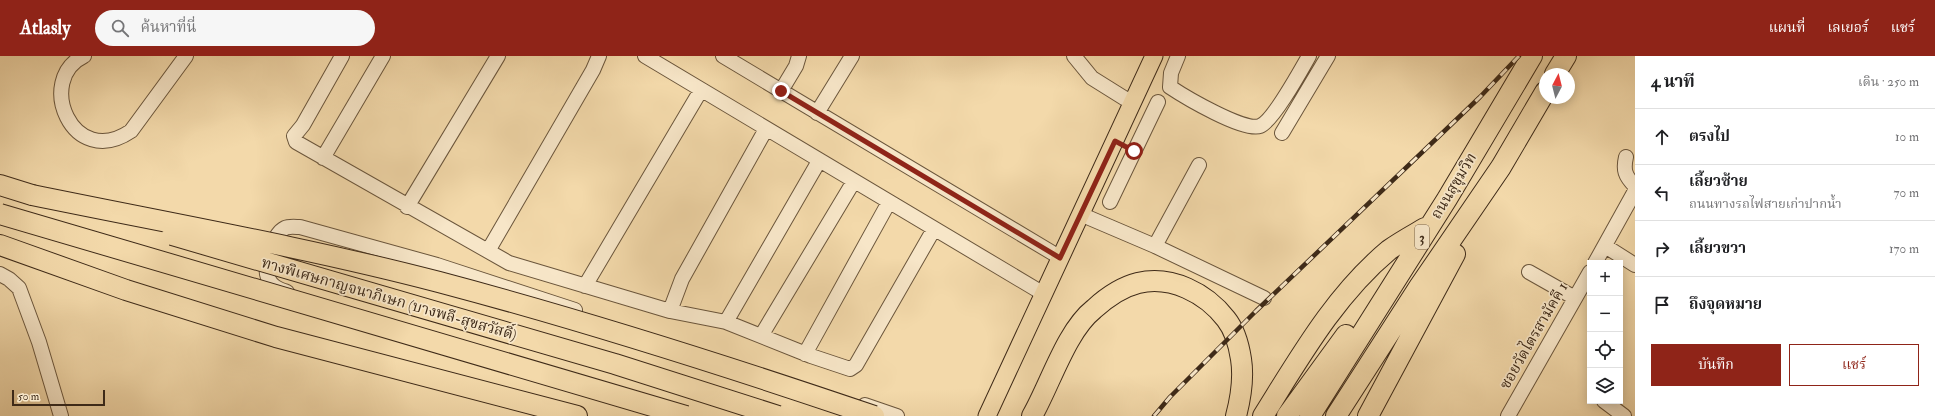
<!DOCTYPE html>
<html lang="th">
<meta charset="utf-8">
<style>
:root{--surface:#fff;--page:#f6f6f6;--text:#202124;--muted:#757577;--line:#e0e0e0;--accent:#8f2418}
body{margin:0;font-family:"IM FELL Double Pica","Noto Serif Thai",serif;background:var(--page);color:var(--text)}
.controls{position:absolute;right:12px;bottom:12px;display:grid;overflow:hidden;border-radius:0px;box-shadow:0 2px 10px #0003}
.controls button{width:36px;height:36px;display:grid;place-items:center;padding:0;border:0;border-bottom:1px solid var(--line);background:var(--surface);color:var(--text);font:20px sans-serif}
.compass{position:absolute;left:1539px;top:12px;width:36px;height:36px;border-radius:50%;background:var(--surface);box-shadow:0 2px 10px #0003;rotate:7deg}
.scale{position:absolute;left:12px;bottom:10px;width:93px;box-sizing:border-box;padding-left:4px;border:2px solid #3e2a18;border-top:0;font-size:11px;line-height:14px;white-space:nowrap;color:#3e2a18;-webkit-text-stroke:3px #f7e6c8;paint-order:stroke}
.stop{position:absolute;width:12px;height:12px;margin:-9px;border:3px solid #8f2418;border-radius:50%;background:#fff}
.stop.end{background:#8f2418;border-color:#fff;box-shadow:0 1px 4px #0008}
.list{margin:0;padding:0;list-style:none}
h2{display:flex;justify-content:space-between;align-items:center;height:52px;margin:0;padding:0 16px;font-size:17px}
h2 small{font-size:13px;font-weight:400;color:var(--muted)}
.list li{display:grid;grid-template-columns:26px 1fr auto;gap:12px;align-items:center;box-sizing:border-box;height:56px;padding:0 16px;border-top:1px solid var(--line)}
.list b{display:block;font-size:15px;white-space:nowrap}
.list p{margin:0;font-size:13px;white-space:nowrap;color:var(--muted)}
.list em{font-size:13px;font-style:normal;color:var(--muted)}
.actions{display:flex;gap:8px;padding:12px 16px}
.actions a{flex:1;padding:9px 0;border:1px solid var(--accent);border-radius:0px;text-align:center;font-size:14px;color:var(--accent)}
.actions .main{background:var(--accent);color:#fff}
.icon{flex:none;width:22px;height:22px;fill:none;stroke:currentColor;stroke-width:2;stroke-linecap:round;stroke-linejoin:round}
.map{position:relative;flex:none;width:1635px;height:360px;overflow:hidden}
header{display:flex;align-items:center;gap:24px;box-sizing:border-box;height:56px;padding:0 20px;background:var(--accent);color:#fff}
header strong{font-size:19px}
nav{display:flex;gap:22px;margin-inline-start:auto;font-size:14px}
.search{width:280px;height:36px;background:var(--page);display:flex;align-items:center;gap:10px;box-sizing:border-box;padding:0 14px;border-radius:22px;color:var(--muted);font-size:15px}
main{display:flex}
aside{flex:1;background:var(--surface)}
.map>svg:first-child{display:block}
.lines{fill:none;stroke-linecap:round;stroke-linejoin:round}
.minor-casing{stroke:#6b563c;stroke-width:16}
.major-casing{stroke:#3e2a18;stroke-width:19}
.highway-casing{stroke:#3e2a18;stroke-width:22}
.minor{stroke:#f7e6c8;stroke-width:14}
.major{stroke:#f3d9aa;stroke-width:17}
.highway{stroke:#f3d9aa;stroke-width:20}
.rail-casing{stroke:#3e2a18;stroke-width:4.5}
.rail{stroke:#f7e6c8;stroke-width:3;stroke-dasharray:9;stroke-linecap:butt}
.highway-bridge-casing{stroke:#3e2a18;stroke-width:22;stroke-linecap:butt}
.highway-bridge{stroke:#f3d9aa;stroke-width:20}
.route{stroke:#8f2418;stroke-width:5}
.labels{text-anchor:middle;dominant-baseline:central;stroke-width:3.5;stroke-linejoin:round;paint-order:stroke}
.shield{fill:#f7e6c8;stroke:#76624d;stroke-width:1}
.shield-label{font-size:14px;font-weight:bold;fill:#3e2a18}
.street-label{font-size:15px;fill:#3e2a18;stroke:#f7e6c8}
</style>
<header>
<strong>Atlasly</strong>
<div class="search"><svg class="icon" aria-label="search" viewBox="0 0 24 24"><circle cx="10" cy="10" r="6"/><path d="M15 15l6 6"/></svg>ค้นหาที่นี่</div>
<nav><a>แผนที่</a><a>เลเยอร์</a><a>แชร์</a></nav>
</header>
<main>
<div class="map">
<svg width="1635" height="360" viewBox="0 0 1635 360">
<rect width="100%" height="100%" fill="#f3d9aa"/>
<filter id="stains"><feTurbulence type="fractalNoise" baseFrequency=".005" numOctaves="4"/><feColorMatrix values="0 0 0 0 .2 0 0 0 0 .09 0 0 0 0 .02 0 0 0 .5 -.17"/></filter>
<radialGradient id="worn" r=".72"><stop offset=".6" stop-color="#630" stop-opacity="0"/><stop offset="1" stop-color="#630" stop-opacity=".3"/></radialGradient>
<g class="lines">
<defs>
<path id="minor" d="M84,0C35,23 72,115 131,75L186,0
M342,0L303,69L294,80L296,86L509,207L670,255
M645,0L1044,238
M723,0L1061,202
M1074,0L1092,22L1124,42L1133,45
M1178,0L1171,17L1170,31C1185,41 1244,76 1260,70C1273,65 1301,14 1309,0
M781,35L796,10L799,0
M817,57L852,0
M766,73L682,223L670,255L726,266L811,300L850,313L856,309L934,173
M1282,77L1328,0
M1626,101C1623,114 1625,120 1635,130
M323,102L383,0
M1110,146L1158,46
M407,151L498,0
M1080,158L1155,190L1264,242
M1155,190L1199,109
M1605,190L1635,209
M488,195L593,14L599,0
M1595,207L1635,135
M1529,216L1575,242
M0,218L9,223L19,232L39,286L61,360
M585,230L701,34
M287,236C279,233 272,231 268,222C263,209 273,178 285,172C289,170 296,171 300,171L437,209L575,254
M726,266L819,105
M761,280L854,125
M805,298L889,146
M1604,345L1624,360
M865,349L897,360
M1508,360L1590,216"/>
<path id="major" d="M987,360L1154,0"/>
<path id="highway" d="M1555,18L1566,0
M0,129L32,139
M0,189L126,234L276,281L577,360
M1032,360C1050,329 1066,275 1094,253C1106,242 1122,231 1138,227C1171,219 1206,237 1226,263C1234,273 1239,290 1241,303C1244,322 1241,341 1236,360
M1263,360C1300,301 1335,239 1389,194C1400,186 1413,179 1425,172
M1287,360L1346,279
M1310,360L1447,143L1532,0
M1336,360L1419,231L1501,111L1545,36
M1368,360L1455,198"/>
</defs>
<use href="#minor" class="minor-casing"/>
<use href="#major" class="major-casing"/>
<use href="#highway" class="highway-casing"/>
<use href="#minor" class="minor"/>
<use href="#major" class="major"/>
<use href="#highway" class="highway"/>
<defs>
<path id="rail" d="M1154,360L1170,341L1256,255L1480,41L1519,0"/>
</defs>
<use href="#rail" class="rail-casing"/>
<use href="#rail" class="rail"/>
<defs>
<path id="highway-bridge" d="M32,139C168,167 305,191 439,226C586,265 730,311 874,360
M0,158L686,360
M172,179L615,308L778,360"/>
</defs>
<use href="#highway-bridge" class="highway-bridge-casing"/>
<use href="#highway-bridge" class="highway-bridge"/>
</g>
<g class="lines">
<path class="route" d="M781,35L1060,202L1115,85L1134,95"/>
</g>
<g class="labels">
<rect class="shield" x="1415" y="169" width="14" height="24" rx="3"/>
<g class="shield-label">
<text x="1422" y="181">3</text>
</g>
<g class="street-label">
<text transform="translate(1454 130) rotate(-59)">ถนนสุขุมวิท</text>
<text transform="translate(389 243) rotate(16)">ทางพิเศษกาญจนาภิเษก (บางพลี-สุขสวัสดิ์)</text>
<text transform="translate(1534 280) rotate(-60)">ซอยวัดไตรสามัคคี 1</text>
</g>
</g>
<rect width="100%" height="100%" filter="url(#stains)"/>
<rect width="100%" height="100%" fill="url(#worn)"/>
</svg>
<div class="controls">
<button>+</button>
<button>−</button>
<button><svg class="icon" aria-label="locate" viewBox="0 0 24 24"><circle cx="12" cy="12" r="6"/><path d="M12 2v4M12 18v4M2 12h4M18 12h4"/></svg></button>
<button><svg class="icon" aria-label="layers" viewBox="0 0 24 24"><path d="M12 4l9 5-9 5-9-5zM3 14l9 5 9-5"/></svg></button>
</div>
<svg class="compass" viewBox="-18 -18 36 36"><path d="M0-13l5 13h-10z" fill="#e53935"/><path d="M0 13l5-13h-10z" fill="#757577"/></svg>
<div class="scale">50 m</div>
<div class="stop" style="left:1134px;top:95px"></div>
<div class="stop end" style="left:781px;top:35px"></div>
</div>
<aside>
<h2>4 นาที<small>เดิน · 250 m</small></h2>
<ul class="list">
<li><svg class="icon" aria-label="ahead" viewBox="0 0 24 24"><path d="M12 20V5M6 11l6-6 6 6"/></svg><div><b>ตรงไป</b></div><em>10 m</em></li>
<li><svg class="icon" aria-label="left" viewBox="0 0 24 24"><path d="M17 20v-9H6M10 6l-5 5 5 5"/></svg><div><b>เลี้ยวซ้าย</b><p>ถนนทางรถไฟสายเก่าปากน้ำ</p></div><em>70 m</em></li>
<li><svg class="icon" aria-label="right" viewBox="0 0 24 24"><path d="M7 20v-9h11M14 6l5 5-5 5"/></svg><div><b>เลี้ยวขวา</b></div><em>170 m</em></li>
<li><svg class="icon" aria-label="arrive" viewBox="0 0 24 24"><path d="M6 21V4h12l-3 4 3 4H6"/></svg><div><b>ถึงจุดหมาย</b></div></li>
</ul>
<div class="actions"><a class="main">บันทึก</a><a>แชร์</a></div>
</aside>
</main>
